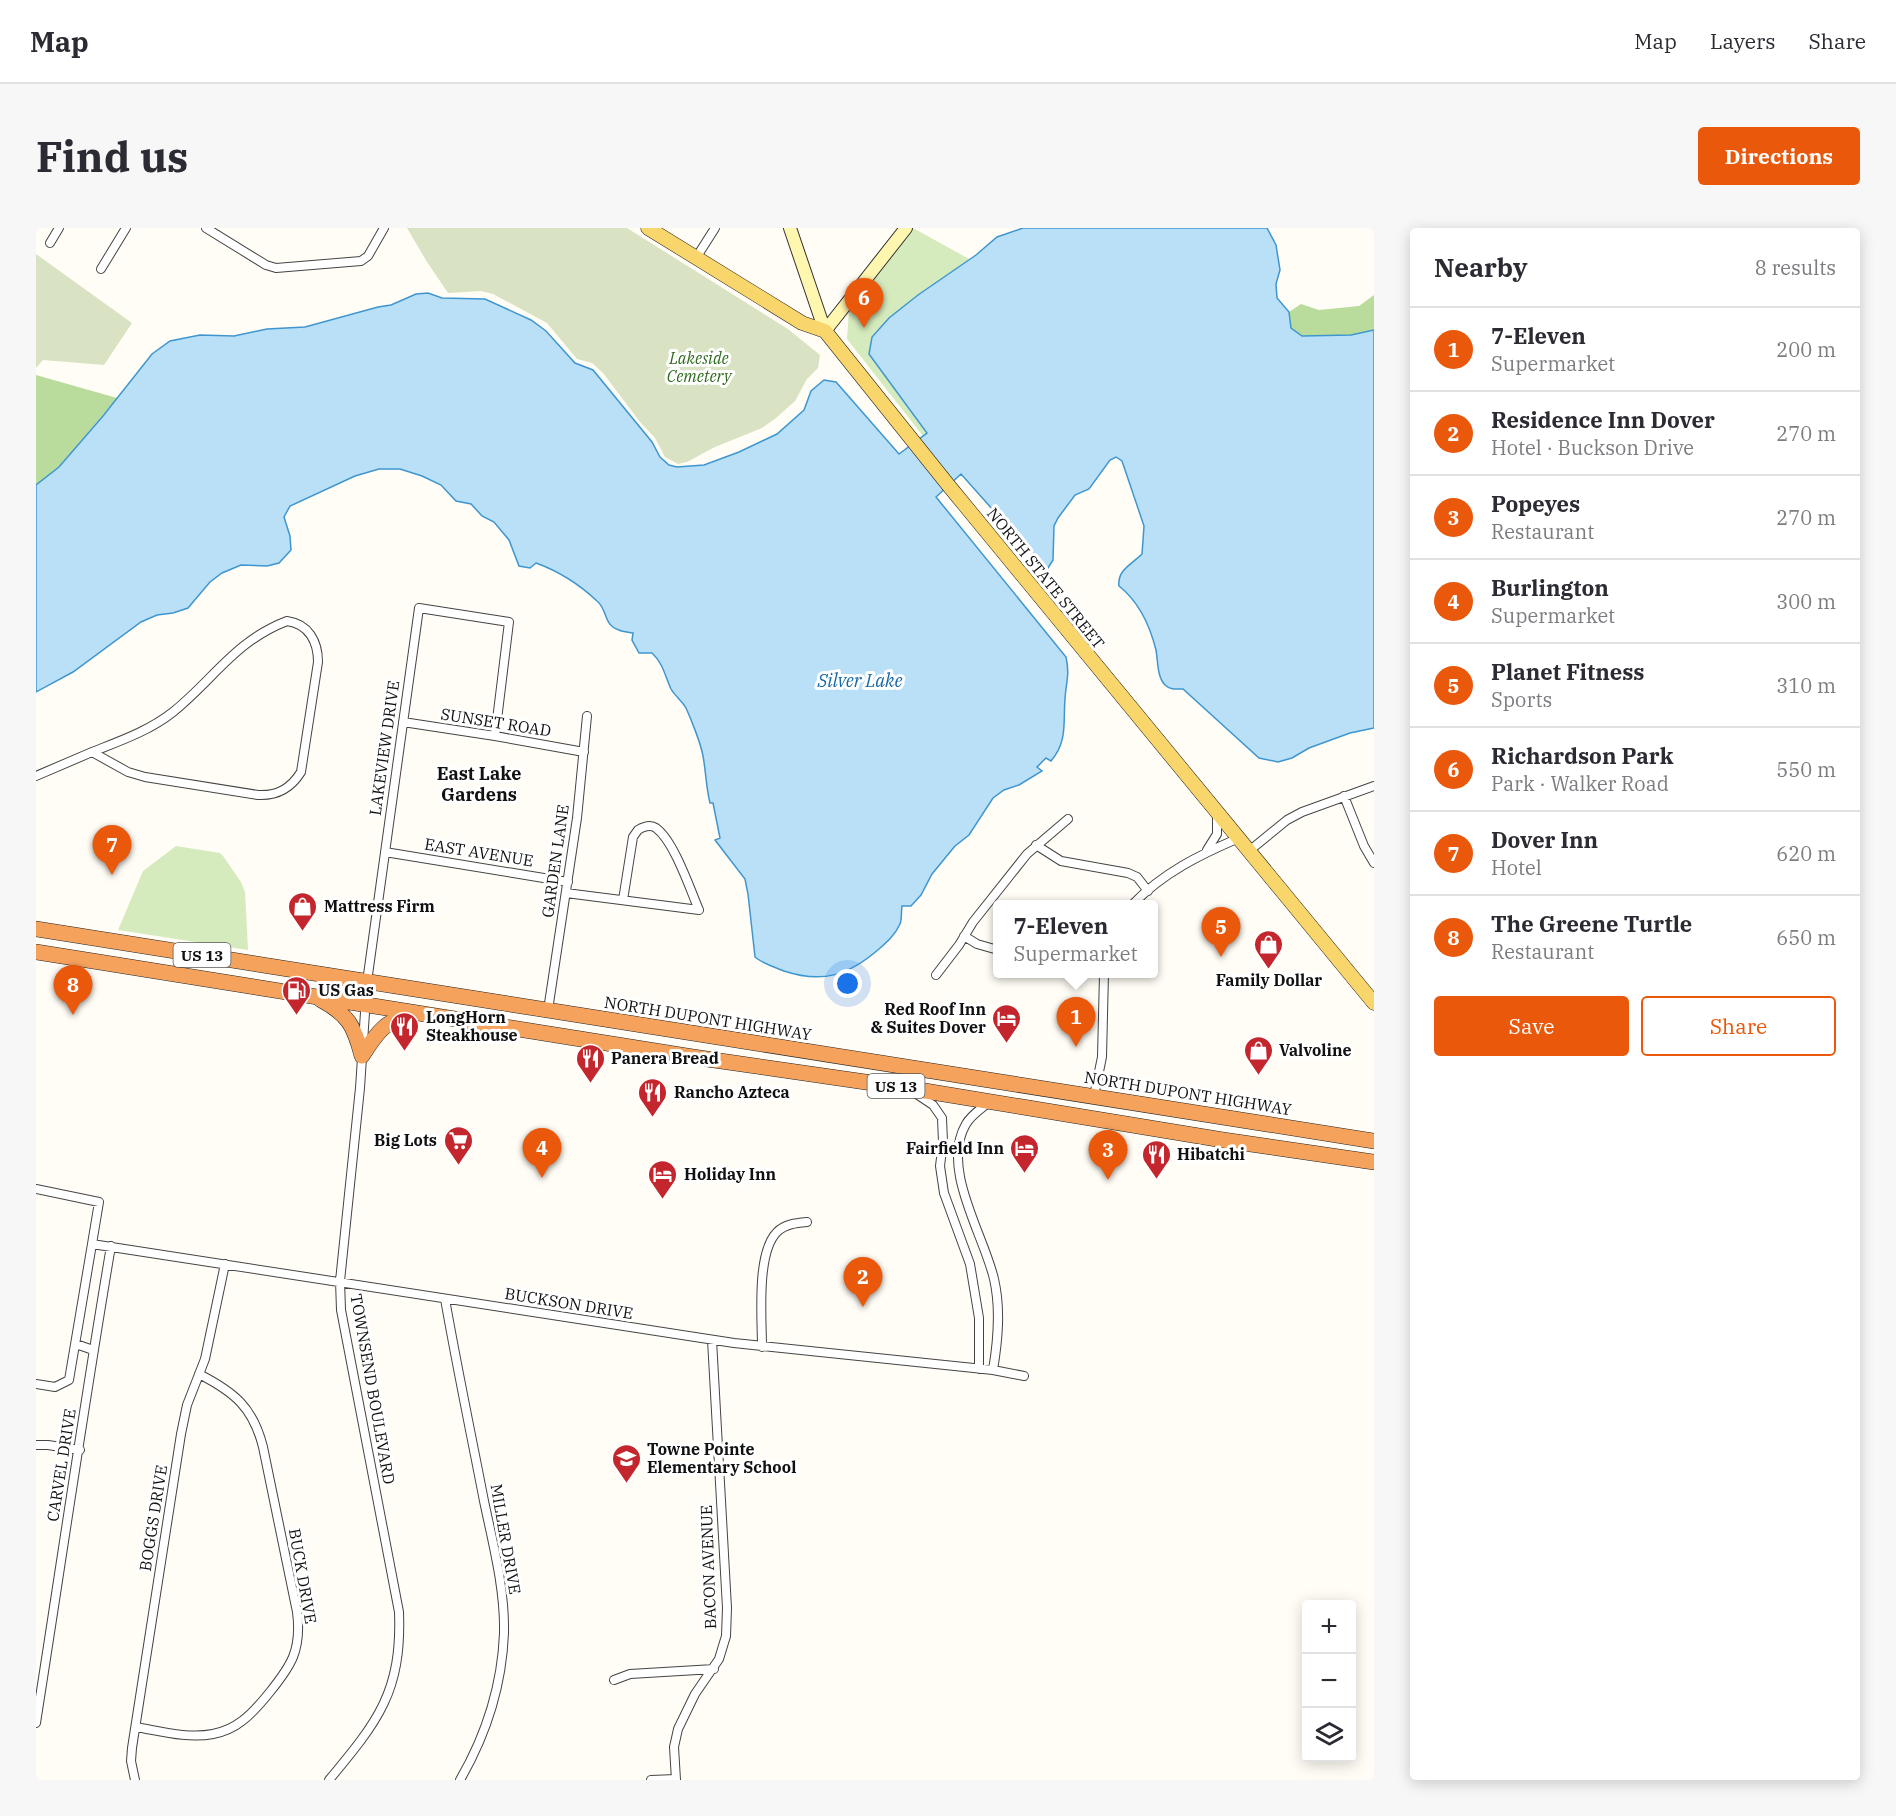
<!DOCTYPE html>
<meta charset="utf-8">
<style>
:root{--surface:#fff;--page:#f7f7f7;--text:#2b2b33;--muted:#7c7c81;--line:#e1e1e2;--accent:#ea580c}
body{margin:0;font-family:"IBM Plex Serif",serif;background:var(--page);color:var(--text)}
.controls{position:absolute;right:18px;bottom:18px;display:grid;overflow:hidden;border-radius:6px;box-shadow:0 3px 15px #0003}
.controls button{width:54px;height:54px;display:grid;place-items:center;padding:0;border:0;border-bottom:2px solid var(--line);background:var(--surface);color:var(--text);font:30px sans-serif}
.you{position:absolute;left:812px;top:756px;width:21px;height:21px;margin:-15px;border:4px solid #fff;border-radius:50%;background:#1a73e8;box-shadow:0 0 0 9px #1a73e833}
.badge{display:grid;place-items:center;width:39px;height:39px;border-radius:50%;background:var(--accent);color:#fff;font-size:20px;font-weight:700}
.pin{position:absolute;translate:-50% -50px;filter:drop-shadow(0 2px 3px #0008)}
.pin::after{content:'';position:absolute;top:32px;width:21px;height:18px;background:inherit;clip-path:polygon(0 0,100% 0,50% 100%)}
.popup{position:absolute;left:957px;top:672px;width:165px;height:78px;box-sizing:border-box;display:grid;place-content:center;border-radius:6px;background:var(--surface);filter:drop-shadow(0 2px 4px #0005);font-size:20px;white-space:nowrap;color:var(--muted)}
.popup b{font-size:22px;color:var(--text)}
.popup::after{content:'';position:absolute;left:50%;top:100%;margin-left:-12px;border:12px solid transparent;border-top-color:var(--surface)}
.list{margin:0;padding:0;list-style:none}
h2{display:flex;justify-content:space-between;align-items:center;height:78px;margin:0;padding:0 24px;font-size:26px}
h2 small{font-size:20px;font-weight:400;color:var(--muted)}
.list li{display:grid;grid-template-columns:39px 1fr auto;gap:18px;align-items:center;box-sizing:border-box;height:84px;padding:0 24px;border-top:2px solid var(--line)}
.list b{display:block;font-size:22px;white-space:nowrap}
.list p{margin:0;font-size:20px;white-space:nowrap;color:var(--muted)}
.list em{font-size:20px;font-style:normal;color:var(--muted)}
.actions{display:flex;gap:12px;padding:18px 24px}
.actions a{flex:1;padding:14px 0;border:2px solid var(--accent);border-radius:6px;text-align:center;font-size:21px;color:var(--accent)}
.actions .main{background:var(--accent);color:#fff}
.icon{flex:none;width:33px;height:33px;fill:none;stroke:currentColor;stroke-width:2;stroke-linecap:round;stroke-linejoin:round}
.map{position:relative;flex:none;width:1338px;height:1552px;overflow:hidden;border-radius:6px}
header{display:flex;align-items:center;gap:36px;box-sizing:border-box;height:84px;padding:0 30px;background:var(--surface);border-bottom:2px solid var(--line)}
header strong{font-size:28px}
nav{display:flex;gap:33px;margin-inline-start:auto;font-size:21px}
.intro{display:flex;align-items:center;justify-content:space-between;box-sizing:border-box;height:144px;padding:0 36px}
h1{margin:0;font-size:42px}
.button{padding:15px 27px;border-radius:6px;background:var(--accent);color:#fff;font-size:21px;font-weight:700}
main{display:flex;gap:36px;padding:0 36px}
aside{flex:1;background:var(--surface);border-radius:6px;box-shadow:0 3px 15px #0003}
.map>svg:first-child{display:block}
.green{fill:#d5ebbd}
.forest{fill:#b9dc9c}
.cemetery{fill:#d9e3c4}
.water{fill:#b9e0f7;stroke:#3f96cf;stroke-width:1.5}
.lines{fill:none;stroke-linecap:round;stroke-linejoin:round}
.street-casing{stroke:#444;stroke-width:10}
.secondary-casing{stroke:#333;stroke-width:14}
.primary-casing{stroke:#222;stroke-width:15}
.highway-casing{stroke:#222;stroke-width:16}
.street{stroke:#fff;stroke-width:8}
.secondary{stroke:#fff6b0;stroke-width:12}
.primary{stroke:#f9d66b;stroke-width:14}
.highway{stroke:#f5a25d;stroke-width:15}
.labels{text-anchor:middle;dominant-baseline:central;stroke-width:6;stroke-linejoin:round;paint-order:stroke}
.shield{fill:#fff;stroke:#585858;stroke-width:1.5}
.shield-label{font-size:15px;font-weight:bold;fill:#111}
.park-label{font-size:16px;font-style:italic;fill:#2f6b1f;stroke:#fff}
.street-label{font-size:16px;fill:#111;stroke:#fff}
.poi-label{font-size:16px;font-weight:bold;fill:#111;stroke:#fff;text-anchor:start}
.water-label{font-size:18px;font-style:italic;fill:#1768a6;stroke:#fff}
.neighbourhood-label{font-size:18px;font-weight:bold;fill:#111;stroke:#fff}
</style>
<header>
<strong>Map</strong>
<nav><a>Map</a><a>Layers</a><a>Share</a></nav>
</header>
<div class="intro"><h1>Find us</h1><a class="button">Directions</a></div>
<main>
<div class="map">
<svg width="1338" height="1552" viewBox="0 0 1338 1552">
<rect width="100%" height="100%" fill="#fffdf5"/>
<path class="green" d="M877,0L933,31L882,67L891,205L887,208L811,111L813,83Z
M140,618L184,625L187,628L205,654L209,664L212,722L82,702L107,643Z"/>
<path class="forest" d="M1338,67V102L1315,107L1266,108L1255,100L1253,84L1265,76L1283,82L1323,78Z
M0,147L81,170L23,239L0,257Z"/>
<path class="cemetery" d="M371,0H591L752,101L784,127L782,140L771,151L759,173L740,190L726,200L679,219L651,234L642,236L629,229L619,210L604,194L567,145L556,135L541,131L511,95L457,66L445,63L412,65L391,34Z
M0,26L96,95L68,137L7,132L0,140Z"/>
<path class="water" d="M987,0H1231L1240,17L1244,42L1240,56L1241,70L1253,84L1255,100L1266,108L1315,107L1338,102V500L1314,505L1273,520L1256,530L1242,534L1223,530L1147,461C1141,461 1134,462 1129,457C1121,449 1122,433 1120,422C1114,398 1102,373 1083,358C1081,342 1096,336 1106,326L1108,298L1086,233L1080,229L1074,232L1053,261L1039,267L1022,290L1018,298L1017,332L1012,340L1006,341L990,319L925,246L900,269L1030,429C1034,448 1030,453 1029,471C1027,494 1032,513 1015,533L1010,530L1001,539L1006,543L983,557L968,562L957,570L933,607L919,618L896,646L885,667L875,678H866C865,684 866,692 864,696C859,707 851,714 843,721C813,747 787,756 748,743C738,739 727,736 719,729L712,666L709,651L679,612L684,610L677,575H674C670,559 670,544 667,528C665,516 655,491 650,480C646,473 639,468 635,461C629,448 627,435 616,425H603L596,412L597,405C592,404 587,404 583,402C567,397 572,382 561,373C544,357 522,343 500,335L494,340L483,338L473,312L458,294L446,288L435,276L420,273L405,257L386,248L364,241H343L319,248L254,278L248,289L254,308L255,322L243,335L231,338L205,337L186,345L174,354L152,380L137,385L121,387L105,394L37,444L0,464V257L23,239L67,188L116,126L134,113L164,107L198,108L231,101L269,99L342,79L355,77L380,66L392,65L406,70L449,71L495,92L510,103L539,135L557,142L616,214L624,229L633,237L641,239L668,237L703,224L741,206L768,182L775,163L788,152L800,154L863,226L891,205L833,126L836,109L853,90L882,67L940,27L961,9Z"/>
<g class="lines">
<defs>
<path id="street" d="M170,0L230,37L240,40L325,33L332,28L348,0
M14,15L23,0
M660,30L679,0
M65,41L90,0
M251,393C273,396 282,414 282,434L265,544C255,560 242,568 222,567L109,549L92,544L56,524C84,513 113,503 137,484C178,451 199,413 251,393Z
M367,494L459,508L548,524
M0,548L56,524
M1308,568L1328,618L1338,635
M1000,617L1025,633L1092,645L1101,649L1112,663
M1171,622L1181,606V587
M1213,623L1251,592L1266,584L1338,558
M349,624L532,654
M530,665L663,682
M587,672L597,609L602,602C607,599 614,596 620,600C638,613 654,661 663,682
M1097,676C1127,645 1163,627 1203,610
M928,708L941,716L962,722
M900,747L923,717L937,694L991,626L1032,591
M512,782L541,590L551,488
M879,865L897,877L906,890L907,914L904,938L908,965L934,1036L943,1090V1141
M1058,868L1066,829L1068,746
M953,874C945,881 935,887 930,896C904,940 948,1007 958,1051C965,1081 962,1112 957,1142
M0,961L63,974L56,1016L698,1115L957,1142L988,1148
M409,1071C421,1139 435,1206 448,1273C457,1316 469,1361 468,1405C466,1457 450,1507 424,1552
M40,1116L57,1122
M726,1119C726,1091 720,1025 741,1004C749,996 760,995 771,994
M0,1156L19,1159L33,1152L56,1016
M0,1217H12L44,1222
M578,1452L594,1446L678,1441
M0,1495C25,1336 48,1177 75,1018
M100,1499C124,1503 152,1511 177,1506C187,1504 197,1500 206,1493C221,1482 250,1446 257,1429C263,1414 263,1399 261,1384L227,1219C217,1179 198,1164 163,1146
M99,1552L95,1533L96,1520L145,1206L151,1177L169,1131L189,1036
M293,1552C342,1493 366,1464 363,1384L305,1082L304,1053L324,860L331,754L383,380L473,394L459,508
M615,1552L640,1551
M640,1552L638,1519L642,1501L659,1466L683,1431L690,1408L691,1380L676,1112"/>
<path id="secondary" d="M754,0L789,103
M789,103L870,0"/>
<path id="primary" d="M612,0L766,95L789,103L913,258L1338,775"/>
<path id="highway" d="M0,701L1338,913
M0,724L657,829L871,860L1187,912L1338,934
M285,772C313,787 318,798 326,828
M326,828C341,804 350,792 378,785"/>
</defs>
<use href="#street" class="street-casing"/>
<use href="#secondary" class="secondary-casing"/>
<use href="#primary" class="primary-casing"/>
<use href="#highway" class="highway-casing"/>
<use href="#street" class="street"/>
<use href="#secondary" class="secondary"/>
<use href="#primary" class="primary"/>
<use href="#highway" class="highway"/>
</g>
<defs>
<symbol id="shop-pin" viewBox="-11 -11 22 30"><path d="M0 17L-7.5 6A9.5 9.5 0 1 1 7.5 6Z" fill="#c4262e" stroke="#fff"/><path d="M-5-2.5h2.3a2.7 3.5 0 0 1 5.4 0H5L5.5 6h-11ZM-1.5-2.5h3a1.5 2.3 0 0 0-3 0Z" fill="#fff"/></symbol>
<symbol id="fuel-pin" viewBox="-11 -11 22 30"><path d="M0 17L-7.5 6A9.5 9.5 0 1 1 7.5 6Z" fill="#c4262e" stroke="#fff"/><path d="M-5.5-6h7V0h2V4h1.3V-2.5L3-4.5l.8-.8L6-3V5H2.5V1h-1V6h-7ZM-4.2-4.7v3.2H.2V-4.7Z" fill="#fff"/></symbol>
<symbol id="hotel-pin" viewBox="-11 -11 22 30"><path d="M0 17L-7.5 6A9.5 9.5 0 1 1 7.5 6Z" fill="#c4262e" stroke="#fff"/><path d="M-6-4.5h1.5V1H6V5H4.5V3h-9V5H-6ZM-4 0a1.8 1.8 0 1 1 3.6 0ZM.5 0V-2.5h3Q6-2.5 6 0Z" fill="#fff"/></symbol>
<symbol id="restaurant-pin" viewBox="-11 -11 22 30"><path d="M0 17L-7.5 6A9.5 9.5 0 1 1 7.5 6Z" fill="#c4262e" stroke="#fff"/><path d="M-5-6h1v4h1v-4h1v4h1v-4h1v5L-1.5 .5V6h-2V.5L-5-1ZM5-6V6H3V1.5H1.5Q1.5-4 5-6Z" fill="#fff"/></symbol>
<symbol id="supermarket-pin" viewBox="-11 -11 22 30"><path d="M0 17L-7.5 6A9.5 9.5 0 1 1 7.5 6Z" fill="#c4262e" stroke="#fff"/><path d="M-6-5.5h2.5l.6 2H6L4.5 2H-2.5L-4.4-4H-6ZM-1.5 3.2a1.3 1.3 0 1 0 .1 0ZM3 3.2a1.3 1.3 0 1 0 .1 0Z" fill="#fff"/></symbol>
<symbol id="school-pin" viewBox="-11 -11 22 30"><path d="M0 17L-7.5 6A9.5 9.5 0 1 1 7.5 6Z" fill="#c4262e" stroke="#fff"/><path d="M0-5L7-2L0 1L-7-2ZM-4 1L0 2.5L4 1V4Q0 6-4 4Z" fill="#fff"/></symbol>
</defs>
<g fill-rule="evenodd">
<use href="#shop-pin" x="250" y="662" width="33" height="45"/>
<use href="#shop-pin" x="1216" y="700" width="33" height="45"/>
<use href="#fuel-pin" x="244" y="746" width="33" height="45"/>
<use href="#hotel-pin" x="954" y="774" width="33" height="45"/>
<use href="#restaurant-pin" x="352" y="782" width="33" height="45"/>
<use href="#shop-pin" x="1206" y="806" width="33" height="45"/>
<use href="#restaurant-pin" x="538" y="814" width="33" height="45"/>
<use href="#restaurant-pin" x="600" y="848" width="33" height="45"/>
<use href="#supermarket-pin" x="406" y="896" width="33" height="45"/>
<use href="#hotel-pin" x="972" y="904" width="33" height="45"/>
<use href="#restaurant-pin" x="1104" y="910" width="33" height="45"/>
<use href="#hotel-pin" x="610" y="930" width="33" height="45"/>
<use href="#school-pin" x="574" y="1214" width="33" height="45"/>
</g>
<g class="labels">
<g class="shield">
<rect x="137.5" y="715" width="57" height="24" rx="4.5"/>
<rect x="831.5" y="846" width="57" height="24" rx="4.5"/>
</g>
<g class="shield-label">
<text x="166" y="727">US 13</text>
<text x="860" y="858">US 13</text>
</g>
<g class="park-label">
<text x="663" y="130">Lakeside<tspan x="663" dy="18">Cemetery</tspan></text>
</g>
<g class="street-label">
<text transform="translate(1010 350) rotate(51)">NORTH STATE STREET</text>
<text transform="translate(460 494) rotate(9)">SUNSET ROAD</text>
<text transform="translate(348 520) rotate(-82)">LAKEVIEW DRIVE</text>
<text transform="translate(443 624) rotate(9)">EAST AVENUE</text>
<text transform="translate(519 633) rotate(-82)">GARDEN LANE</text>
<text transform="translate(672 790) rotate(9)">NORTH DUPONT HIGHWAY</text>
<text transform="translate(1152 865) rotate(9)">NORTH DUPONT HIGHWAY</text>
<text transform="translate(533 1075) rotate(9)">BUCKSON DRIVE</text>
<text transform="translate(337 1161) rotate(80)">TOWNSEND BOULEVARD</text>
<text transform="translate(25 1237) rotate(-81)">CARVEL DRIVE</text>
<text transform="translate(117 1290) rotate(-81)">BOGGS DRIVE</text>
<text transform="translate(470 1311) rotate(80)">MILLER DRIVE</text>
<text transform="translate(672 1339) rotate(-92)">BACON AVENUE</text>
<text transform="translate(267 1348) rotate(80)">BUCK DRIVE</text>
</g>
<g class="poi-label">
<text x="288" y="678">Mattress Firm</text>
<text x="1233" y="752" text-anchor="middle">Family Dollar</text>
<text x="282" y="762">US Gas</text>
<text x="950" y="781" text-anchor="end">Red Roof Inn<tspan x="950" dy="18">&amp; Suites Dover</tspan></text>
<text x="390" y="789">LongHorn<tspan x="390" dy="18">Steakhouse</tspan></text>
<text x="1243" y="822">Valvoline</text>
<text x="575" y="830">Panera Bread</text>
<text x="638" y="864">Rancho Azteca</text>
<text x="401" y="912" text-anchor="end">Big Lots</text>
<text x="968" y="920" text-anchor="end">Fairfield Inn</text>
<text x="1141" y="926">Hibatchi</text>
<text x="648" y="946">Holiday Inn</text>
<text x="611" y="1221">Towne Pointe<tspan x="611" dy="18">Elementary School</tspan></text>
</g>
<g class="water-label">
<text x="824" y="452">Silver Lake</text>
</g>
<g class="neighbourhood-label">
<text x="443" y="545">East Lake<tspan x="443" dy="21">Gardens</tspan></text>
</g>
</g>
</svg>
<div class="controls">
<button>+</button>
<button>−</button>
<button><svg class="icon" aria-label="layers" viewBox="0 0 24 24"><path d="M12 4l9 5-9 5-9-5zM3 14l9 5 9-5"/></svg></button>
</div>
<div class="you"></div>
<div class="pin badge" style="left:1040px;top:819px">1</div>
<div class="popup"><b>7-Eleven</b>Supermarket</div>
<div class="pin badge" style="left:827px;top:1079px">2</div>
<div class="pin badge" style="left:1072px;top:952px">3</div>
<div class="pin badge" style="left:506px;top:950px">4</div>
<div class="pin badge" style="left:1185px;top:729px">5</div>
<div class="pin badge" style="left:828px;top:100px">6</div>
<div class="pin badge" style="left:76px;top:647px">7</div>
<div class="pin badge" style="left:37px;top:787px">8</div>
</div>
<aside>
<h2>Nearby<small>8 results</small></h2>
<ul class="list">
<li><span class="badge">1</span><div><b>7-Eleven</b><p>Supermarket</p></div><em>200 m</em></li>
<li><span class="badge">2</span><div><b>Residence Inn Dover</b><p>Hotel · Buckson Drive</p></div><em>270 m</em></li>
<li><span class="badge">3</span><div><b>Popeyes</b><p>Restaurant</p></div><em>270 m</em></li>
<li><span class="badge">4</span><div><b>Burlington</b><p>Supermarket</p></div><em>300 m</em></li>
<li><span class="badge">5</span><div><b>Planet Fitness</b><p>Sports</p></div><em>310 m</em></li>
<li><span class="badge">6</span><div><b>Richardson Park</b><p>Park · Walker Road</p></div><em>550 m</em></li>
<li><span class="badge">7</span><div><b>Dover Inn</b><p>Hotel</p></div><em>620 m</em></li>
<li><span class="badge">8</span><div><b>The Greene Turtle</b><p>Restaurant</p></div><em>650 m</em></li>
</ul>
<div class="actions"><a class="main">Save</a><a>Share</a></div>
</aside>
</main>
